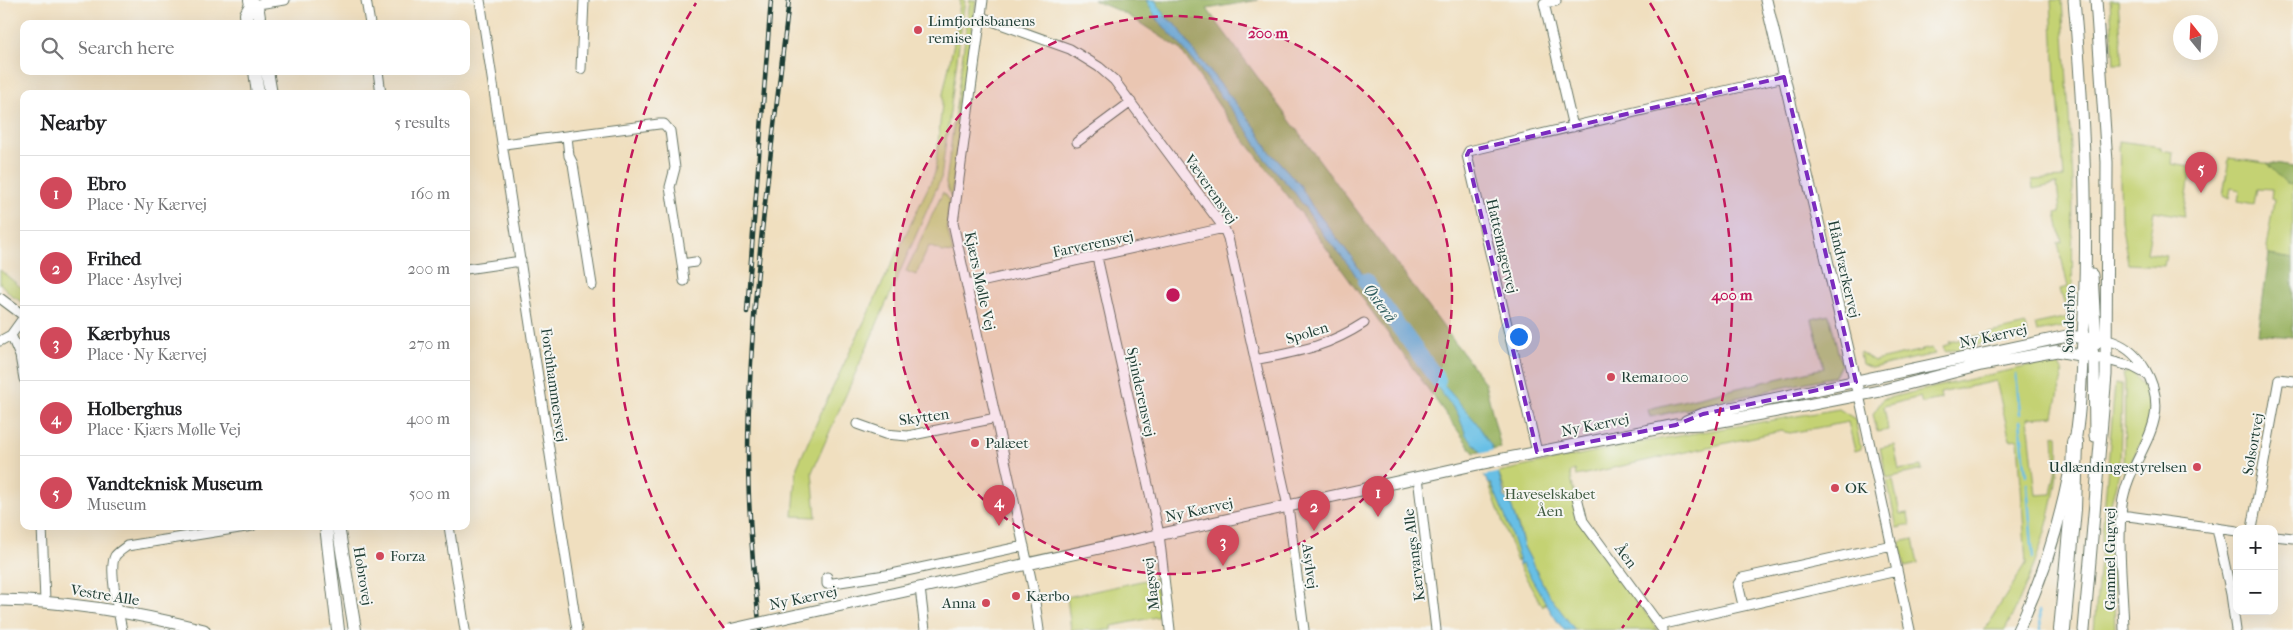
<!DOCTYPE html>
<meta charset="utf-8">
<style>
:root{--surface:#fff;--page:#f6f6f6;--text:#202124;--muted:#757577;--line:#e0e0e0;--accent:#d1495b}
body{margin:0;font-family:"IM FELL French Canon",serif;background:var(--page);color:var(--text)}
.controls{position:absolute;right:15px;bottom:15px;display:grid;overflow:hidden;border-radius:10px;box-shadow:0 5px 20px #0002}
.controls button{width:45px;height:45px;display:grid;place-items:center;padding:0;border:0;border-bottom:1px solid var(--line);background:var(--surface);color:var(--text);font:25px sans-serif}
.compass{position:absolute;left:2173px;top:15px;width:45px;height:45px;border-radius:50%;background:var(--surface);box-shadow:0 5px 20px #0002;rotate:342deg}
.you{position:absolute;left:1518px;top:336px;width:18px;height:18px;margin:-12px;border:4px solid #fff;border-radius:50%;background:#1a73e8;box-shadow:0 0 0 8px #1a73e833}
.badge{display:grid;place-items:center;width:32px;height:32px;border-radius:50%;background:var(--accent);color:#fff;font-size:16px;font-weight:700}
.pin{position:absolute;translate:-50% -41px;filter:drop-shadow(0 1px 2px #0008)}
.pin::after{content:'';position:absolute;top:26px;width:18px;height:15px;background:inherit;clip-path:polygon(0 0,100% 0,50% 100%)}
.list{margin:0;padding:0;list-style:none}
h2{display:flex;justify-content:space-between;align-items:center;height:65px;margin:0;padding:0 20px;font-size:21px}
h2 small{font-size:16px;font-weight:400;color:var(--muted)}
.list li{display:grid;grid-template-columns:32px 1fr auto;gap:15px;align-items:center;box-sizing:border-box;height:75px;padding:0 20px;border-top:1px solid var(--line)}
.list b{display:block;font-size:19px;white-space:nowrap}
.list p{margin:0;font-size:16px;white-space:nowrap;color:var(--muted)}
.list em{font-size:16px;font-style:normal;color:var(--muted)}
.icon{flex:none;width:28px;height:28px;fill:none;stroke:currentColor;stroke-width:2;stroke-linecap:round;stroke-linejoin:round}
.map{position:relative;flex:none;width:2293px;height:630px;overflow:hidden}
.search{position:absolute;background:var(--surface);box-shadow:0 5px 20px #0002;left:20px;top:20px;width:450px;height:55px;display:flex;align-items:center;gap:12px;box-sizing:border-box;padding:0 18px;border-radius:10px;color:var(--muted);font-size:19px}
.panel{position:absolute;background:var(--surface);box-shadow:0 5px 20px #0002;left:20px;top:90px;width:450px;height:440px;border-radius:10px}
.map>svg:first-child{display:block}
.green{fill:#c4d273;stroke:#728854}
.forest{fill:#9bb465;stroke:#5d784c}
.water{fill:#68bfe5;stroke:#447e8c}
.pier{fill:#f0dfbf}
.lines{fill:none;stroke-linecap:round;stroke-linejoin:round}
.stream{stroke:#68bfe5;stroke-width:2.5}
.river{stroke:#68bfe5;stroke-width:16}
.minor-casing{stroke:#687665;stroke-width:11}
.tertiary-casing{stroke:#687665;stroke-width:13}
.secondary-casing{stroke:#687665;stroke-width:14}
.motorway-casing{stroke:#687665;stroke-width:18}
.minor{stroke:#fff;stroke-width:9}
.tertiary{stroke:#fff;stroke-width:11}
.secondary{stroke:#fff;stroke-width:12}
.motorway{stroke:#fff;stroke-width:16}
.rail-casing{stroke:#1f3d34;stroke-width:4.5}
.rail{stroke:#f6f6f2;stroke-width:2.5;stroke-dasharray:8;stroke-linecap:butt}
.tertiary-bridge-casing{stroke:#687665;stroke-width:13;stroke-linecap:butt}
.tertiary-bridge{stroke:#fff;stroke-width:11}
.marked{fill:#7b2cbf;fill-opacity:0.2;stroke:#7b2cbf;stroke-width:4;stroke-dasharray:10 6;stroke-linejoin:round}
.ring{fill:none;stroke:#c2185b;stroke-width:2.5;stroke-dasharray:9 6}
.poi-dot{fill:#d1495b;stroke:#f6f6f2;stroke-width:2}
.labels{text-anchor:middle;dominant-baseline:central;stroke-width:4;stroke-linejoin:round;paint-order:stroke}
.poi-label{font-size:15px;fill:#1f3d34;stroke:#f6f6f2;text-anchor:start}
.street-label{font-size:15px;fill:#1f3d34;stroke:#f6f6f2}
.park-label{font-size:15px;fill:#405b41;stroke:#f6f6f2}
.water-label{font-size:16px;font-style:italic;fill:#315e60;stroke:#f6f6f2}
.centre{fill:#c2185b;stroke:#f6f6f2;stroke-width:2.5}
.ring-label{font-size:15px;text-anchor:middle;font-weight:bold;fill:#c2185b;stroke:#f6f6f2;stroke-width:4;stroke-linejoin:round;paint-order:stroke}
</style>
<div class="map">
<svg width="2293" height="630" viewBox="0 0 2293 630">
<rect width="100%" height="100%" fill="#f6f6f2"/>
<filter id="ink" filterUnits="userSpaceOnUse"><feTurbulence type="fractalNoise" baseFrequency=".02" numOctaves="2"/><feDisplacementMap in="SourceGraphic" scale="10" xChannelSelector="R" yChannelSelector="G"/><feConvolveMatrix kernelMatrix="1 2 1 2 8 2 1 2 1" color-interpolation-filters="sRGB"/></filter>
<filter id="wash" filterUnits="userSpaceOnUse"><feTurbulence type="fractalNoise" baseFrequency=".0096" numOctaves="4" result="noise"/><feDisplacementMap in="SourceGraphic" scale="20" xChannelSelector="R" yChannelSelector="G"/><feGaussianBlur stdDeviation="1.12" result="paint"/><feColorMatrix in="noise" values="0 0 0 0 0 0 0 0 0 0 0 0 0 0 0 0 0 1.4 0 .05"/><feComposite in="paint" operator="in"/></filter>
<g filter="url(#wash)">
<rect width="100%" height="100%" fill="#f0dfbf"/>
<path class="green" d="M960,0H965L941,178L812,472L816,517L793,516L797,467L824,406L935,173L943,94L958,24Z
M970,0H976L951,198L946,183Z
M2051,0H2062L2073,181L2072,318L2067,326L2037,332L2035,324L2068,317L2060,289L2068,287L2058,243L2062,242L2056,213L2060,212L2057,184L2033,189L2032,180L2064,178L2057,81H2055Z
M2110,0H2118L2123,64H2114Z
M2119,141L2161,147V150L2173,152L2172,164L2191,167L2184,216L2154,211L2147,253L2166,256L2164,266L2128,264L2121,221Z
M2229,158L2293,167V259L2269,255L2266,248L2274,200L2271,199L2272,189L2257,188L2254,204L2238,201L2240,190L2231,188L2229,199L2223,196Z
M943,192L949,201L947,227L953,253L943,252L929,246L916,275L906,271Z
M0,270L24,290V303L12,296L0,283Z
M1829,315L1841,364L1835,376L1650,417L1648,409L1824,368L1812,319Z
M2026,325L2028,334L1945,352L1943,346L1950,344L1949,342Z
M1932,348L1935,354L1871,368L1862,364L1860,352L1874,361Z
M2056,361L2063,372L2054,416L2028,418L2036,495L2051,494L2056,468L2054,435L2058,436C2062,499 2034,574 2005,630H1984L2026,564L2018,439L2010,440L1996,381L1940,393L1941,399L1922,403L1920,397L1884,406L1888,430L1877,432L1873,414L1883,399L2010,370Z
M2130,372C2137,376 2139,381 2144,387C2166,414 2133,450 2124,477L2125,381L2123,374Z
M2115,384H2122L2120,468L2111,504L2115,630H2094Z
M1839,409L1855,419L1861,449L1855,451L1848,422L1790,433L1781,431L1590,473L1576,476L1575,470L1570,472L1580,521L1658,630H1575L1548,594L1524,547L1518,525L1498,472L1636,443Z
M1894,445L1899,470L1921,466L1922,470L1887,478L1880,448Z
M1893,480L1900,514L1908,513L1910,525L1897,528L1887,481Z
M1490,483L1506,516L1519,558L1517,562L1489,484Z
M1913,539L1918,564L1905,567L1900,542Z
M1522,563L1546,602L1543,607L1519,566Z
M1155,578L1161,616L1112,626V630H1071L1067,597Z"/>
<path class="forest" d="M1093,0H1258L1207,9L1485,383L1501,448L1474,453L1301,213L1229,120L1180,49L1126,14Z
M2266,163L2293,167V185L2287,184Z
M2269,255L2293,259V337L2258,334Z"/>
<path class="water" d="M1146,0H1155L1166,17L1179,28L1194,52L1256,128L1269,151L1300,185L1312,206L1353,259L1380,302L1408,335L1424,362L1476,422L1492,447L1505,498L1510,502L1524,547L1548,594L1575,630H1564C1547,609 1537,585 1522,564L1519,566V558L1505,516L1491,483L1489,484L1484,476L1485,469L1482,453L1466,435L1458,414L1438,388L1423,373L1404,342L1380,315L1351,268L1323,234L1295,193L1265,159L1249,132L1184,49L1157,19Z"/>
<path class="pier" d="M1495,450L1500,472L1482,476L1480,454Z"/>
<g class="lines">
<path class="stream" d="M2016,374L2020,414
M2020,421L2026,475
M2027,484L2033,558
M2039,611L2041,630"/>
<path class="river" d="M1365,281L1438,380"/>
</g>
</g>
<g filter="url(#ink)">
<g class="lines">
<defs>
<path id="minor" d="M366,0L370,24
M480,0L577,630
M983,0L953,223L1033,588L1039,630
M1556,1L1544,3L1573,127
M251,5L285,0
M981,17L1070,49L1099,67L1114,80L1224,228L1228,238L1288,506L1304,630
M581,69L584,0
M378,71L381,94
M567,136L569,156L573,164L592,285
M1077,142L1131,102
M504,144L659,124H664L670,131L675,168L670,187L682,264
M1097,257L1159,534L1170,630
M466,269L521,261
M684,281L682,264L695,262
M967,285L1224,228
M0,298L24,316
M11,335L20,356L24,379
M2107,340C2124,344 2136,354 2145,369C2177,423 2129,453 2122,505C2117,545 2123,589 2124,630
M0,341L11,335L24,317
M1255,360C1299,351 1325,348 1364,323
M2107,360L2133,367L2148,375
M1859,395L1910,630
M857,424L885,434L908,436L996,418
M1537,452L1467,155L1469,151L1784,77
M1418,477L1436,630
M1576,493L1583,521L1663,630
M2121,515L2237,531
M42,526L45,601
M449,526L465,630
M2217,528L2231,594L2236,630
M2252,529L2279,379L2293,381
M2274,536L2293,538
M827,577V584L892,574L1024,546
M920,588L925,630
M1743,605L1738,584L1742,578L1892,545
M1660,625L1897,571
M122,630C119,615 108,569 115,556C118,552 123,549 127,546L252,526"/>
<path id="tertiary" d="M1766,0L1857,388
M2092,275L2096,344
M2083,337L2090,343L2094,357L2095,436
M1686,421L1703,414L2067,336L2107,340
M2074,447C2081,412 2081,374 2083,338C2089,225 2084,112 2074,0
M0,600C69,601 137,613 204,630
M797,615L1478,464L1676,425L1705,424L1777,411L1880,391L1981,365L2057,351L2107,360
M2018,630C2042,580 2058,530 2069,475
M2084,630L2106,375L2107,162L2096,0"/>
<path id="secondary" d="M250,0L251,5L258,11L260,24
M247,24L246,14L251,5
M255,71L258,94
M267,71L271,94
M326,526L338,630
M338,526L355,630"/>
<path id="motorway" d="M2062,630L2073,509L2075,442"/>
</defs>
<use href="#minor" class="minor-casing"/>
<use href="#tertiary" class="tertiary-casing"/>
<use href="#secondary" class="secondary-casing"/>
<use href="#motorway" class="motorway-casing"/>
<use href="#minor" class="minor"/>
<use href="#tertiary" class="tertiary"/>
<use href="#secondary" class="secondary"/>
<use href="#motorway" class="motorway"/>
<defs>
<path id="rail" d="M747,312L771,0
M760,630C753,571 748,512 748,452C749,301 772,150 789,0"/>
</defs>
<use href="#rail" class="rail-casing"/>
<use href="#rail" class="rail"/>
<defs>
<path id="tertiary-bridge" d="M729,630L797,615"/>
</defs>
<use href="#tertiary-bridge" class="tertiary-bridge-casing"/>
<use href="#tertiary-bridge" class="tertiary-bridge"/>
</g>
</g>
<path class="marked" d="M1784,77L1856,382L1703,414L1676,425L1537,452L1467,155L1469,151Z"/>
<circle cx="1173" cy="295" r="279" fill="#c2185b" fill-opacity=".12"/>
<g class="ring">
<circle cx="1173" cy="295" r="279"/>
<path d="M724 628A559 559 0 0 1 696 3M1650 3A559 559 0 0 1 1622 628"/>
</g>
<g class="poi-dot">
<circle cx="918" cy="30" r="5"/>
<circle cx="1611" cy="377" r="5"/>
<circle cx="975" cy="443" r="5"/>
<circle cx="2197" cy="467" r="5"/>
<circle cx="1835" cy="488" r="5"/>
<circle cx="380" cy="556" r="5"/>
<circle cx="1016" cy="596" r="5"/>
<circle cx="986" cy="603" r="5"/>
</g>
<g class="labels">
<g class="poi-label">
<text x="928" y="21">Limfjordsbanens<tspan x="928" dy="17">remise</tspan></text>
<text x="1621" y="377">Rema1000</text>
<text x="985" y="443">Palæet</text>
<text x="2187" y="467" text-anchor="end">Udlændingestyrelsen</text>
<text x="1845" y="488">OK</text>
<text x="390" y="556">Forza</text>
<text x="1026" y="596">Kærbo</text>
<text x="976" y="603" text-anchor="end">Anna</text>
</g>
<g class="street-label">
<text transform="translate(1211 189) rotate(55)">Væverensvej</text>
<text transform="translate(1093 244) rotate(-12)">Farverensvej</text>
<text transform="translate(1502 246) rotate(77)">Hattemagervej</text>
<text transform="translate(1844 269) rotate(77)">Håndværkervej</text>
<text transform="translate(980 281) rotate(78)">Kjærs Mølle Vej</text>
<text transform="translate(2069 319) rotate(-88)">Sønderbro</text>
<text transform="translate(1307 333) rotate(-17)">Spolen</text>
<text transform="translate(1993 336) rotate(-12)">Ny Kærvej</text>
<text transform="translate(554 385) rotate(82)">Forchhammersvej</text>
<text transform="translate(1141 392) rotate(78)">Spinderensvej</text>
<text transform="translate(924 417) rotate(-8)">Skytten</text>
<text transform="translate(1595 425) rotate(-11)">Ny Kærvej</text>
<text transform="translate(2253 444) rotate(-80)">Solsortvej</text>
<text transform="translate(1199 510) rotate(-12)">Ny Kærvej</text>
<text transform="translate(1414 555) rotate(-97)">Kærvangs Alle</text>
<text transform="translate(1626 556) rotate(54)">Åen</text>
<text transform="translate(2110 559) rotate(-90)">Gammel Gugvej</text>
<text transform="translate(1310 566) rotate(83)">Asylvej</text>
<text transform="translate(363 576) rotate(81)">Hobrovej</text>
<text transform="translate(1151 584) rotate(-97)">Magsvej</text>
<text transform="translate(105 595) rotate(9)">Vestre Alle</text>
<text transform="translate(803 598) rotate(-12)">Ny Kærvej</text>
</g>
<g class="park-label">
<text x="1550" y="494">Haveselskabet<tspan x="1550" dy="17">Åen</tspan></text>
</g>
<g class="water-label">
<text transform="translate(1380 303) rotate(53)">Østerå</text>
</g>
</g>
<circle cx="1173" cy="295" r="8" class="centre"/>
<g class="ring-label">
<text x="1268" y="38">200 m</text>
<text x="1732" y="300">400 m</text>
</g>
</svg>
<div class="controls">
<button>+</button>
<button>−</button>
</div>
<svg class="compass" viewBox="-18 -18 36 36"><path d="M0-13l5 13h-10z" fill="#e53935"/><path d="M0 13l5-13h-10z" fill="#757577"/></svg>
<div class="you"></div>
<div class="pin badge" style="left:1378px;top:517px">1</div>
<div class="pin badge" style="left:1314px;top:531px">2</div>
<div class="pin badge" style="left:1223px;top:566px">3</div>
<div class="pin badge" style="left:999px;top:526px">4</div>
<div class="pin badge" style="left:2201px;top:193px">5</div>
<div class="search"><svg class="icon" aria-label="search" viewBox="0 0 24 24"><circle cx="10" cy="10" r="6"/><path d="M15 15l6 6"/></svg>Search here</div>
<section class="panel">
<h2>Nearby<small>5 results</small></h2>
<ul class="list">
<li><span class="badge">1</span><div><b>Ebro</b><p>Place · Ny Kærvej</p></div><em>160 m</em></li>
<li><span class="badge">2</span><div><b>Frihed</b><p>Place · Asylvej</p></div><em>200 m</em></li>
<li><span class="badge">3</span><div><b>Kærbyhus</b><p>Place · Ny Kærvej</p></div><em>270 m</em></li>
<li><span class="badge">4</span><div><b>Holberghus</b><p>Place · Kjærs Mølle Vej</p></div><em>400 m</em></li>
<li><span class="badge">5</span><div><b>Vandteknisk Museum</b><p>Museum</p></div><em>500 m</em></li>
</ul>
</section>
</div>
